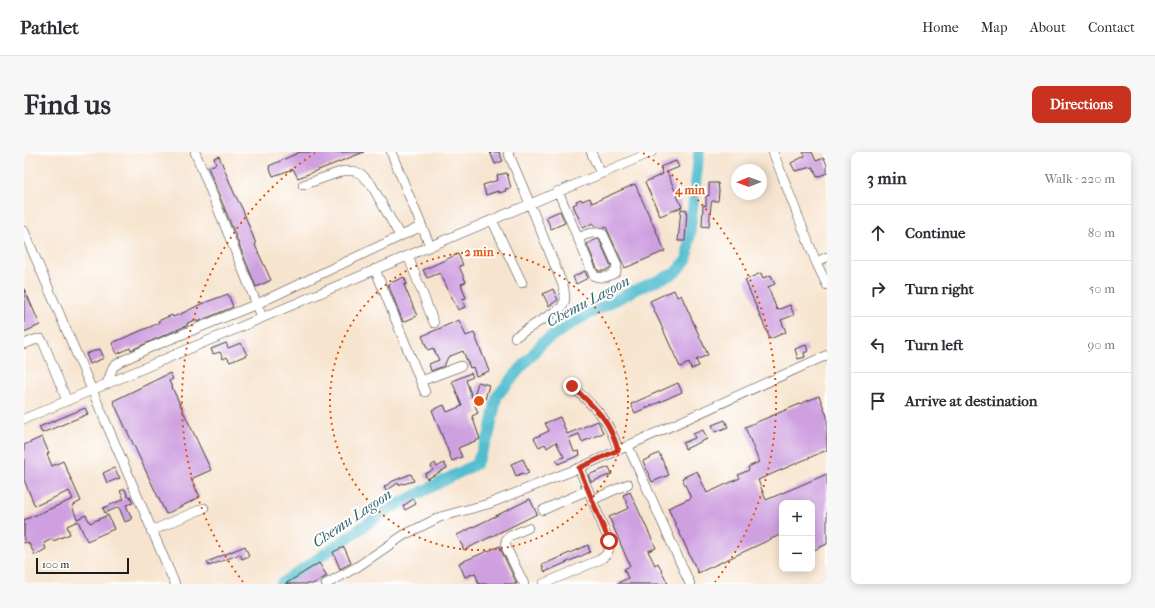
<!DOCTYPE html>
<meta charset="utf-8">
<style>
:root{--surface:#fff;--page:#f7f7f7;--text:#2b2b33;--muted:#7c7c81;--line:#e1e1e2;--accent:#c8321e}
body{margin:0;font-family:"IM FELL French Canon",serif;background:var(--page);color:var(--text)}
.controls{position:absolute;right:12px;bottom:12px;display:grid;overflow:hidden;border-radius:8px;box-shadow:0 2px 10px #0003}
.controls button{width:36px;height:36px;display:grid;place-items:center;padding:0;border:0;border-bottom:1px solid var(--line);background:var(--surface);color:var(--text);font:20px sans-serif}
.compass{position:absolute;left:707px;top:12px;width:36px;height:36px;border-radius:50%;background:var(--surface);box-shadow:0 2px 10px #0003;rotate:269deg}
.scale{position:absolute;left:12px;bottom:10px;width:93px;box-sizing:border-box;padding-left:4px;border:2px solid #1c1c1c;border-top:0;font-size:11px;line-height:14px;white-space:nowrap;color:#1c1c1c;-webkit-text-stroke:3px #fff;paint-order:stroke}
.stop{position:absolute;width:12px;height:12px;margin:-9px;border:3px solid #c8321e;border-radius:50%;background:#fff}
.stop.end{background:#c8321e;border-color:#fff;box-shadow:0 1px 4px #0008}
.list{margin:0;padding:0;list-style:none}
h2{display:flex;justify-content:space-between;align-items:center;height:52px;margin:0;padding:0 16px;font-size:17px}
h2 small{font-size:13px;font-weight:400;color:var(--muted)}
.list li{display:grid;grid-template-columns:26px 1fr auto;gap:12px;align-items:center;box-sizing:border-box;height:56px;padding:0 16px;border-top:1px solid var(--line)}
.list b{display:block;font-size:15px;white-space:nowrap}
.list em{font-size:13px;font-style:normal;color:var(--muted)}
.icon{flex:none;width:22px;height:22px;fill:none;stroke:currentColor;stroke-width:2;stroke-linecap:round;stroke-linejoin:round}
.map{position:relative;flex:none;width:803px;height:432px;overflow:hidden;border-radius:8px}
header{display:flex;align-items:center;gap:24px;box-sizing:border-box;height:56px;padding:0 20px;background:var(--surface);border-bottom:1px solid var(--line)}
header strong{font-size:19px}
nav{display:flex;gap:22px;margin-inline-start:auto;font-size:14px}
.intro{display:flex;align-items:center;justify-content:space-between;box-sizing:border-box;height:96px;padding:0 24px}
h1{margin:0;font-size:28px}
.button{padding:10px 18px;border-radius:8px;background:var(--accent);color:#fff;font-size:14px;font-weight:700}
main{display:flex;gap:24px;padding:0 24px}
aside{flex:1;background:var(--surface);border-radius:8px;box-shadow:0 2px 10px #0003}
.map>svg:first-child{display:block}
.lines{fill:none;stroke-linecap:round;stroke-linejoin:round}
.river{stroke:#52bdcf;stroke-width:11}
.building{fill:#cfa0e0}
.minor-casing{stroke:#3d3a37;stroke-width:10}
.minor{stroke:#fff;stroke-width:9}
.route{stroke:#c8321e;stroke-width:5}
.ring{fill:none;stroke:#de560d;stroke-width:2;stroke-dasharray:2 4}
.labels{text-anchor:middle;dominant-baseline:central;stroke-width:4;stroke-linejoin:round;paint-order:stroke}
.water-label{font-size:15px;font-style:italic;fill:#34646d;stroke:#fff}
.centre{fill:#de560d;stroke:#fff;stroke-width:2}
.ring-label{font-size:12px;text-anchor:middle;font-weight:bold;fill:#de560d;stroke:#fff;stroke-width:4;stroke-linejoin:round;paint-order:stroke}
</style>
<header>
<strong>Pathlet</strong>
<nav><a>Home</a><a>Map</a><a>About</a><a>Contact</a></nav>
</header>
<div class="intro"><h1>Find us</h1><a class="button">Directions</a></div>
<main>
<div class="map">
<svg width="803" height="432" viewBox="0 0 803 432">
<rect width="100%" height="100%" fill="#fff"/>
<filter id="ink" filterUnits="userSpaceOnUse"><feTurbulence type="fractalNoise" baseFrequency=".025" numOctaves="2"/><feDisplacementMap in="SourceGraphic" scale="8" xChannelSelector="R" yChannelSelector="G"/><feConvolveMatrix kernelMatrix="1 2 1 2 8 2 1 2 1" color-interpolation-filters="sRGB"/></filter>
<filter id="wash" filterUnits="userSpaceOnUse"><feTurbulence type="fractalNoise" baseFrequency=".012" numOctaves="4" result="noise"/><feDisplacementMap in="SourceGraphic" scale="16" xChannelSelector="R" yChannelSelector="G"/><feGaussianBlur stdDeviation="0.9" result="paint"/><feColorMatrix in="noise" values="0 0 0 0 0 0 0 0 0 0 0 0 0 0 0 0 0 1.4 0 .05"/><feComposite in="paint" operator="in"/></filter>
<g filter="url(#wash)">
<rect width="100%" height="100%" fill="#f7e4cf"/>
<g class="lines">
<path class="river" d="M257,432L365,357L452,312L465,283L473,244L519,190L555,167L611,138L651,121L663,107L675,0"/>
</g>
<g id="blocks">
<path class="building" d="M276,0H340L274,26L269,17L249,24L245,14Z
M466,0H475L479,9L471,12Z
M779,0H788L792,9L800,6L803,13V21L793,25L789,15L771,19L767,11L781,4Z
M195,4L210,41L218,56L232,92L231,93L235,102L247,128L232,135L184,15L192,12L190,6Z
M652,9L655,15L643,20L658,55L636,64L621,30L639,22L636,15Z
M483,21L487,36L481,37L482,39L475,41L474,39L462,43L459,33L474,28L473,23Z
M685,31H694L695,39L694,49H688L687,53L685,75L678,74L679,53L682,54V43L685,44Z
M611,32L641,99L601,116L582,75L580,76L571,75L569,71L559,76L549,53L553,51L552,49L557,47L558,49L566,46L568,51Z
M657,57L663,58L661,89H654Z
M536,59L541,71L527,77L522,65Z
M573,87H575L587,114L586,116L580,119H574L563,92Z
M434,102L439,113L435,114L442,130L437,132L442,146L438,147L441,155L434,158L416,121L403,126L399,118Z
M561,119L564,126L552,132L549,125Z
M737,121L739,126L747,123L751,132L744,135L753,158L766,153L770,163L757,168L762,180L746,187L721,128Z
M380,125L383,132L380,133L393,164L379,170L364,132Z
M0,136L16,173L0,180Z
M529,137L534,148L525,154L519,142Z
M650,138L653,145L657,143L684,203L672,208L675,214L667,217L665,211L656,215L626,149Z
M204,142L209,155L173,170L172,168L163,171L164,173L107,198L106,196L93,202L88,191L135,171L134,169L148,163L149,165L161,160L177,152Z
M435,168L442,184L450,181L465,219L452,224L449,215L446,216L439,199L424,205L420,214L407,219L405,212L415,208L409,196L404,198L398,184Z
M202,191L204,196L217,191L223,203L206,210L203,205L199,207L196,200L189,202L187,197Z
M782,193L784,199L780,201L781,205L774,207L771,197Z
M76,197L80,206L66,212L62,202Z
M146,221L149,227L145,229L187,318L167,327L176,345L142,362L89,249Z
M447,221L449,225L442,228L449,248L454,230L465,233L460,251L449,248L454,261L448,264L456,287L434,296L438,305L428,309L408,258L420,253L423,260L438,254L428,229Z
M654,231L658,240L611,261L607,252Z
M795,244L803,264V298L734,328L742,348L803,322V392L788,399V351H758V382L674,421L644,356L667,346L658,326L673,319L683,341L716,326L714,323L725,318L724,315L735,310L721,275Z
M61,256L64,262L18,281L15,275Z
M536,265L543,282L574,269L579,281L558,290L555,282L545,286L550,300L555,299L556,303L534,312L532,308L540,305L532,290L523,296L521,292L515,295L510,286L525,279L521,271Z
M701,268L704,275L691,280L688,273Z
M679,278L683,287L661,297L659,291L671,286L669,282Z
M18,285L25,301L23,302L28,314L39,309L57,349L48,354L53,367L62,363L66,371L84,363L90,377L63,389L54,369L43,374L46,382L29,389L28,387L20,391L22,397L11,403L4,390L0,391V368L49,347L45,339L11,354L0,328V293Z
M635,301L645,323L628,330L619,309Z
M499,307L505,321L500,323L499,321L492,324L487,312Z
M411,311L413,315L420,311L423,316L403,327L401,322L409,318L407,314Z
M585,315L588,322L567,330L564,323Z
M90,316L96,326L83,331L79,321Z
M387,322L390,329L379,332V331L375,333L374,331L362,339L360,335L369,329Z
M101,337L104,345L106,344L109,351L102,353L108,367L101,370L95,355L81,361L79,356L100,347L96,339Z
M606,340L632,396L624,399L631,413L634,411L644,432H592L604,426L600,417L606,414L585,365L605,356L599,343Z
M389,347L392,352L381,358L379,354Z
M506,347L513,362L440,398L433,383Z
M564,393L566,400L521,420L518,413Z
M221,394L225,404L218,407L216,402L185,414L183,410Z
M476,394L477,398L493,432H455L451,421L441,425L435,411Z
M320,395L327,411L316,417L309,400Z
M295,411L303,424L289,432H261Z"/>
</g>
</g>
<g filter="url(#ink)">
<use href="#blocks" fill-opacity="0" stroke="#3d3a37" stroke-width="1"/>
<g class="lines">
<defs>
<path id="minor" d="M171,0L238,165
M367,0L406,94
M484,0L506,52L540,136L541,148L538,155L491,185
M567,0L577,22
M749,0L792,110L803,133
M279,33L319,19H330L337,22L347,32L376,84
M534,39L570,124C580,127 584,125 592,120L593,113L579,82C569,79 563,82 554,86
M468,68L498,131
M0,79L151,432
M384,104L410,171
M792,110L803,105
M351,117L401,240
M0,192L13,187H17L20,192L43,249
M397,229L437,214
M83,232L89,215L98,209L127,195L233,152L398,74
M548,234C571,256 585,266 594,298
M0,267L628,0
M604,294L666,432
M568,348L604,332
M519,358L564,338
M127,379L180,356
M302,432L333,415L380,383L416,365L464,352L555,316L803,203
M500,432L482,395V388L486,384L504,376
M519,432L575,408C584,403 586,399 585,389L555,316"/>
</defs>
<use href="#minor" class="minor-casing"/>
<use href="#minor" class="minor"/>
</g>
</g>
<g class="lines" filter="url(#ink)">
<path class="route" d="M548,234C571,256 585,266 594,298L555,316L585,389"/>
</g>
<g class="ring">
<circle cx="455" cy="249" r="149"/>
<path d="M219 430A298 298 0 0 1 291 1M619 1A298 298 0 0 1 691 430"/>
</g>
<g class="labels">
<g class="water-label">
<text transform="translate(564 149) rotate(-28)">Chemu Lagoon</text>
<text transform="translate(328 366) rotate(-34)">Chemu Lagoon</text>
</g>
</g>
<circle cx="455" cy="249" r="6" class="centre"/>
<g class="ring-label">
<text x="666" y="42">4 min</text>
<text x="455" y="104">2 min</text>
</g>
</svg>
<div class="controls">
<button>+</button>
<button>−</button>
</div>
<svg class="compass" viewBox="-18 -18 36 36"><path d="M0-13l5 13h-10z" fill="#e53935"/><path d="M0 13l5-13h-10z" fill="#7c7c81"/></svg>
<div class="scale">100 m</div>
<div class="stop" style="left:585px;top:389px"></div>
<div class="stop end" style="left:548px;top:234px"></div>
</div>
<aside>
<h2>3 min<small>Walk · 220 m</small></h2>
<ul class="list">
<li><svg class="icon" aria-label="ahead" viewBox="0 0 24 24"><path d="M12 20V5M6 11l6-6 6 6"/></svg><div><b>Continue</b></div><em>80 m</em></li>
<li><svg class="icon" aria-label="right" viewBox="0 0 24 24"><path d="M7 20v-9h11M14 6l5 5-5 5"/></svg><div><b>Turn right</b></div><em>50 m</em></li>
<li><svg class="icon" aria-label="left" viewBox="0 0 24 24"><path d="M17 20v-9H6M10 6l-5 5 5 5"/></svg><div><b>Turn left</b></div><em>90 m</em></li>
<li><svg class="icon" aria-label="arrive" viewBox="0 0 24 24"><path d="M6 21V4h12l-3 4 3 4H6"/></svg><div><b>Arrive at destination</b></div></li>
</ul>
</aside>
</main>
